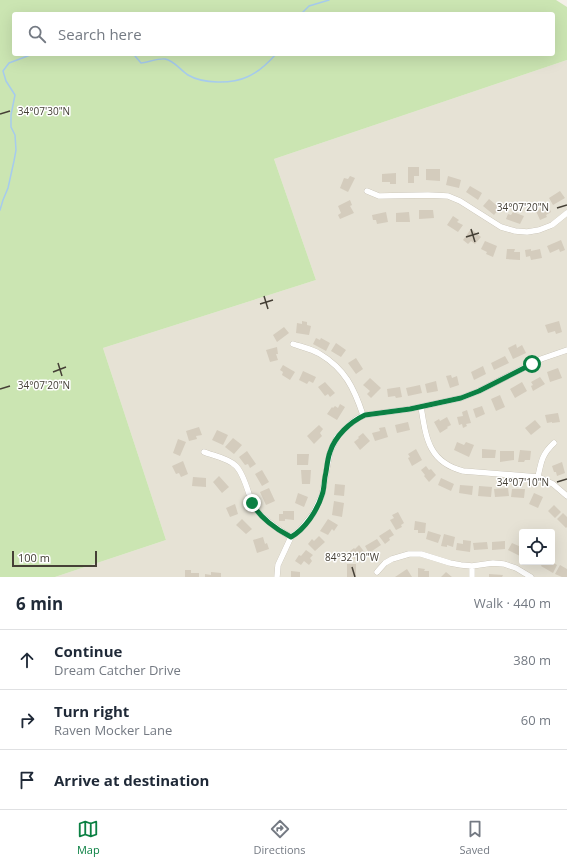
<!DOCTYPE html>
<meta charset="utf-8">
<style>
:root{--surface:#fff;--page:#f6f6f7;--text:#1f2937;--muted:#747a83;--line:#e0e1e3;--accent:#0b8043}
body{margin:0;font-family:"Open Sans",sans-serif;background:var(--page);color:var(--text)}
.controls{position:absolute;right:12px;bottom:12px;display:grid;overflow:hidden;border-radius:4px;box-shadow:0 4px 16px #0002}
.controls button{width:36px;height:36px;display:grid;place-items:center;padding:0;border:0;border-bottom:1px solid var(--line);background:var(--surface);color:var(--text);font:20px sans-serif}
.scale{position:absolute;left:12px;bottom:10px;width:85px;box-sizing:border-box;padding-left:4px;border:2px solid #454036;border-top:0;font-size:11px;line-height:14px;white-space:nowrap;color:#454036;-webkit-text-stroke:3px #fff;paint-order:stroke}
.stop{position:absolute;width:12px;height:12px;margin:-9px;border:3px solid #0b8043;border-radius:50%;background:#fff}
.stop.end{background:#0b8043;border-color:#fff;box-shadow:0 1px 4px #0008}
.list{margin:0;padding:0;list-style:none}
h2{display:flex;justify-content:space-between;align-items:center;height:52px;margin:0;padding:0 16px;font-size:17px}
h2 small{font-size:13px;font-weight:400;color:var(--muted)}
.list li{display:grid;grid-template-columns:26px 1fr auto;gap:12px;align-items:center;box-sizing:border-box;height:60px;padding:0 16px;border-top:1px solid var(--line)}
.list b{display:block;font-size:15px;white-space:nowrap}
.list p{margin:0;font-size:13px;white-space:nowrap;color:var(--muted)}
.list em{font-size:13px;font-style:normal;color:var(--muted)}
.icon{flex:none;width:22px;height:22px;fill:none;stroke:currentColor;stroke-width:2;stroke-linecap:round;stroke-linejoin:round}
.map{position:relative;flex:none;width:567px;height:577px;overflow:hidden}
.search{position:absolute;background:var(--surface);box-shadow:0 4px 16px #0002;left:12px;right:12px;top:12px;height:44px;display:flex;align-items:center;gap:10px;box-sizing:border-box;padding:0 14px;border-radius:4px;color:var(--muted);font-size:15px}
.sheet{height:232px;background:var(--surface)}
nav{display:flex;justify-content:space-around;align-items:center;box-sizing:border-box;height:56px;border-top:1px solid var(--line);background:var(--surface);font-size:11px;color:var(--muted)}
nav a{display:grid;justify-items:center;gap:2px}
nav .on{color:var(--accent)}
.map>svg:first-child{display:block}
.residential{fill:#e6e2d5;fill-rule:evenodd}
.green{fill:#cbe5b2;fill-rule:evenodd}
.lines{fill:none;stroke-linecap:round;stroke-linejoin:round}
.stream{stroke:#a6cbed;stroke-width:1.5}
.building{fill:#d4ccbd}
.minor-casing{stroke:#beb8aa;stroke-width:6}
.minor{stroke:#fff;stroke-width:5.5}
.route{stroke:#0b8043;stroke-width:5}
.ticks{fill:none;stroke:#454036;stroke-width:1.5}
.ticks-label{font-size:10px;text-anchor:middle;fill:#454036;stroke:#fff;stroke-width:3;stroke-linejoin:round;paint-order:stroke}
</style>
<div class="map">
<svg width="567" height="577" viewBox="0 0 567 577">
<rect width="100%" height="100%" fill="#f3f0e7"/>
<path class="residential" d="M567,60V577H55L166,540L103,348L316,280L274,159ZM522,532H552V562H522Z"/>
<path class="green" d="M0,0H556L567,7V60L274,159L316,280L103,348L166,540L55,577H0ZM14,14H553V54H14Z"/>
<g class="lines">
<path class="stream" d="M301,14L309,6L329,0
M135,54V56L141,63C148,62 160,58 165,59C175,61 180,70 188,75C203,84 232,84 247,77C257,73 269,62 276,54
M0,210L3,200L8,188L14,161L16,150L15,135L11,127V115L15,95L6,81L3,71L9,63L33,54"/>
</g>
<path class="building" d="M408,167H419V176H414V183H408Z
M426,169H440V181L426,180Z
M396,173V184H390V182H382V174Z
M350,176L355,178L348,192L340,188L344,178L348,179Z
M448,176L461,180L459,188L446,185Z
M470,186L482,193L478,200L466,192Z
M560,191L565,198L553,205L549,198Z
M489,199L500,208L494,215L483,206Z
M350,200L352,205L350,206L354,213L340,219L338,215L341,213L338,206Z
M548,205L551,212L546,215L547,217L540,220L536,211Z
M419,210H433L434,218L419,219Z
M386,212L388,222L377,224L376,220H373L372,215Z
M409,212L410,222H396V213Z
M513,212L524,216L520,224L506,219L508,214L511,215Z
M453,216L459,220L457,222L463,225L458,232L447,225Z
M471,229L481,237L475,244L471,241L468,244L463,240Z
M561,240L565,250L560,252L559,249L550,253L547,246Z
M485,241L497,246L493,257L486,254L487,252L481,249Z
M507,249H515L514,252H520V260L506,259Z
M531,249V251L540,249L542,258L531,260L530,256L526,257L525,250Z
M302,321L307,322V325L311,326L309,335L296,333L297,323L302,324Z
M559,321L562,332L556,334L555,331L548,333L545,325Z
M284,327L289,333L277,342L273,335Z
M316,338L320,340L321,338L330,343L326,351L313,344Z
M336,343L346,350L341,357L331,351Z
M516,344L517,348L522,345L526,353L513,359L508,348Z
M277,347L278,354H276L278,360L270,362L266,350Z
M505,356L509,363L494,370L491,363Z
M356,358L363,369L356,374L348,363Z
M283,365L295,372L290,380L282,375L283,372L280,370Z
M483,366L486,374L474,380L471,372Z
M558,368L562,378L550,382L547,372Z
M303,371L316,377L313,383L309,381L307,384L299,380Z
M451,375L452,378L457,376L459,385L450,388L446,376Z
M540,377L545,384L533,391L531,386L533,385L531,382Z
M370,378L381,388L371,398L367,394L370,391L363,385Z
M436,381L438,391L427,393L425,384Z
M325,382L335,393L330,397L328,394L325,396L318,387Z
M522,382L527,391L515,398L510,389Z
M420,385L422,393L408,396L406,388Z
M400,387L402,397L396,398L395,396L388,397L387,389Z
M500,395L505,407L496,411L491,399Z
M340,404L345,407L337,420L327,414L332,407L333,408L335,406L338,408Z
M482,406L485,414L476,418L473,409Z
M467,410L471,423L466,424L467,426L463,428L462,424L459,425L457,417L463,416L462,412Z
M558,413L560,422L552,423V422L547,423L545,415Z
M447,417L451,425L447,427L448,428L440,433L434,422L439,419L440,421Z
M535,420L541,427L531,435L525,428Z
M408,422L410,430L397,433L395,425Z
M319,425L323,429L320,433L322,436L314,444L307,436Z
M199,427L202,435L196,436L197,439L189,441L186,431Z
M385,427L388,437L375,441L372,433L380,431L379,428Z
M217,430L228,435L223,445L212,440Z
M363,433L370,441L360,450L354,442L359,438L358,437Z
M233,438L242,445L234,454L225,447Z
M178,439L186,442L180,456L173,453Z
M457,442L464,445L466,442L474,445L469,457L454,450Z
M416,449L422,460L412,466L408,458L410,457L408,454Z
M482,449L496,450L495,458H482Z
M520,450L531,451L530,460H525L524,462H518Z
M247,451L256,464L250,468L248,464L245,465L239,457Z
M500,451H514V460L500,462Z
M297,454H309L308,465H297Z
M183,461L188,474L181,477L179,473L176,474L172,466Z
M562,462L565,473L557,476L556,472H554L552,466Z
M426,466L429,470L431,469L436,475L429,482L424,476L425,475L421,470Z
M262,470L269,482L262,486L255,474Z
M301,470H311L310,484H302Z
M219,476L229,487L222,493L213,482Z
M193,477L206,478V487L192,486Z
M441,478L454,484L451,491L438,485Z
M335,484L345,485L344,496L334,495Z
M460,485L473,486L472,495L459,493Z
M479,486L492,487L491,497L478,496Z
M269,488L275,501L266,505L260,492Z
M508,488L509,496L495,497L494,489Z
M512,489H525L524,498L511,497Z
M298,493L308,497L304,507L295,503Z
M534,493L543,497L538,508L529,504Z
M334,501L344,503L342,517L332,515Z
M235,504L238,514L230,517L226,508Z
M554,505L561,512L555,518L548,511Z
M283,511H294V520L285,519V521H279V514H283Z
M398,512L404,523L401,525L402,527L396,530L390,520L394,518L392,515Z
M563,513L567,517V527L566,528L557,519Z
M242,519L252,529L246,534L236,525Z
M328,519L338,525L334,531L332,529L328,535L320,531Z
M415,521L426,523L425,533H418V530H414Z
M390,529L394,535L389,538L390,540L385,544L379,536Z
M428,531L441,535L438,543L426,539Z
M444,534L455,537L453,547L447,545V547L441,546Z
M319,536L325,542L315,551L308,544L312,539L314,541Z
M263,537L265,544L267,543L269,549L257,553L253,540Z
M377,539L381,545L369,553L365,546Z
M463,540L471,541L470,552L456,550L457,543L463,544Z
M505,541V549L492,550V542Z
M487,542L488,549L474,550L473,543Z
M512,543L521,547L520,549L522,551L520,556L508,550Z
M359,545L366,554L357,562L349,552L354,548L355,549Z
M306,550L313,555L310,558L312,561L309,565L304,561L301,565L295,561L299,555L301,556Z
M543,562H552L557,565L553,573L541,566Z
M347,564H356V577H347Z
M560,565L567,569V577H562L555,574Z
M418,568L425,569L424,571H429V577H418Z
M407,569L412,577H395Z
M185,570H191V573H199V577H185Z
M291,571L300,572V577H291Z
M211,572L221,573V577H205V574L211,575Z
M446,572L452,577H441Z
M489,574L503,575L502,577H489Z"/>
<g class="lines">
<defs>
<path id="minor" d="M367,191L379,196L428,195L448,196L460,201L501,227L515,231L527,232L539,230L552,225L567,213
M293,344C302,347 312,349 320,354C345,369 354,388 363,415
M421,407C426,437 428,462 463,471L538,477L553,484L567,496
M204,452C214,456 228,458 236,466C244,474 248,492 252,503C256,514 280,531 291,537
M538,477C541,462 542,454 554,443
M472,566V577
M377,572L385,563L392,559L409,554H421L450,563L461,565L472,566L493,563L504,564L516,568L531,577
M277,577L278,565L291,537L300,530L313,514L322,495L330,452L337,437L350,424L358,418L365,415L410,409L461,398L479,391L541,359L567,350"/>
</defs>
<use href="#minor" class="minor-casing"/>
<use href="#minor" class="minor"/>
</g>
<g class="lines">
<path class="route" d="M252,503C259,517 277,530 291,537C305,529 317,511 322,495C324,490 324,483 325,477C327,469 327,460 330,452C335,436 350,422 365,415L410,409L461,398L479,391L532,364"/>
</g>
<path class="ticks" d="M0,114L10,111M557,208L567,205M471,229L475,242M466,237L479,233M264,296L268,309M260,304L273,300M58,363L62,376M53,372L66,367M0,389L10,386M557,482L567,479M352,567L355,577"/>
<g class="ticks-label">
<text x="44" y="115">34°07'30"N</text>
<text x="523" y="211">34°07'20"N</text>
<text x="44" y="389">34°07'20"N</text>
<text x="523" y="486">34°07'10"N</text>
<text x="352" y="561">84°32'10"W</text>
</g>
</svg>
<div class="controls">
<button><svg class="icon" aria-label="locate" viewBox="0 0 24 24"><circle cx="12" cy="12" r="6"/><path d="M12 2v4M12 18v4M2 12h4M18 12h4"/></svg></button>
</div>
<div class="scale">100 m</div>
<div class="stop" style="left:532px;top:364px"></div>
<div class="stop end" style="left:252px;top:503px"></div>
<div class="search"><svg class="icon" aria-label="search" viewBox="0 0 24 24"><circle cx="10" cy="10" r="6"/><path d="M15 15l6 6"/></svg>Search here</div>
</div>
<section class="sheet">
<h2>6 min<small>Walk · 440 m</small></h2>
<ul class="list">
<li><svg class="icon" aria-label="ahead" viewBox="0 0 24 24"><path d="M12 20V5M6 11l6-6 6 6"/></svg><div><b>Continue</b><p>Dream Catcher Drive</p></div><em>380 m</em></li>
<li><svg class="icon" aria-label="right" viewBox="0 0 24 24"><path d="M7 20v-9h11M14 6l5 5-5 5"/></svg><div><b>Turn right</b><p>Raven Mocker Lane</p></div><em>60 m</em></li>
<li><svg class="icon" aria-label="arrive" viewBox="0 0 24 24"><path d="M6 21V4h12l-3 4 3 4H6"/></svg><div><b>Arrive at destination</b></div></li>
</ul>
</section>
<nav>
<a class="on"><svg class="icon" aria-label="map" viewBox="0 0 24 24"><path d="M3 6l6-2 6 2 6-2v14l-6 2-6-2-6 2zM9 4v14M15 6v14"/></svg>Map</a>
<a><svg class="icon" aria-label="directions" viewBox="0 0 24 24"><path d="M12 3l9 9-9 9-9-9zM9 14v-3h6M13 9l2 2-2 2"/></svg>Directions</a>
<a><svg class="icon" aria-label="saved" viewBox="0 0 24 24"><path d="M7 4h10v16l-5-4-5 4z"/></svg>Saved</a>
</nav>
